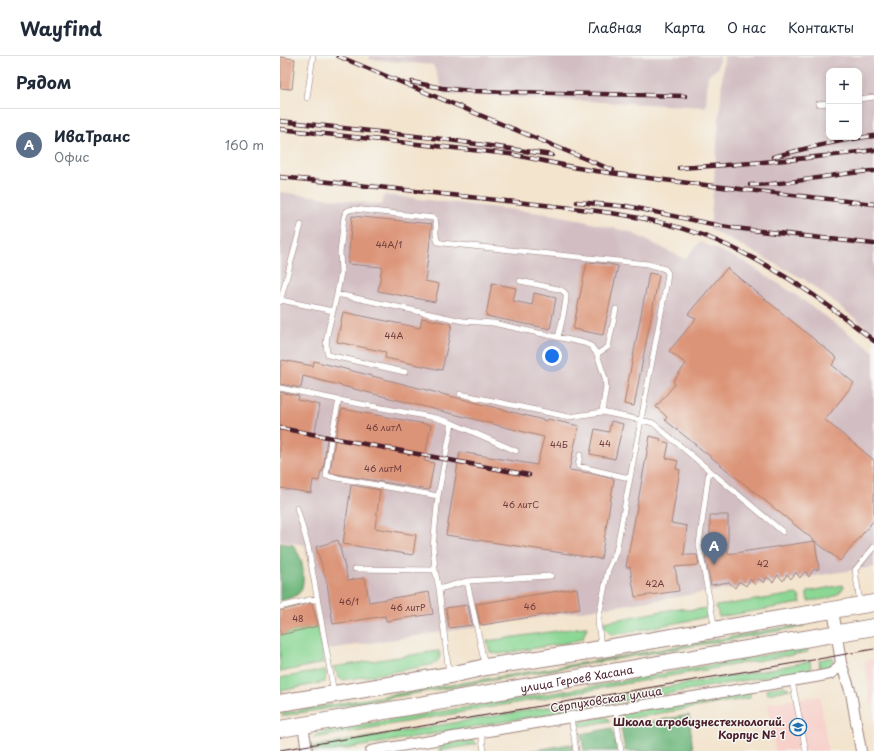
<!DOCTYPE html>
<html lang="ru">
<meta charset="utf-8">
<style>
:root{--surface:#fff;--page:#f6f6f7;--text:#1f2937;--muted:#747a83;--line:#e0e1e3;--accent:#1f6fb2}
body{margin:0;font-family:"Playpen Sans",sans-serif;background:var(--page);color:var(--text)}
.controls{position:absolute;right:12px;top:12px;display:grid;overflow:hidden;border-radius:8px;box-shadow:0 2px 6px #0003}
.controls button{width:36px;height:36px;display:grid;place-items:center;padding:0;border:0;border-bottom:1px solid var(--line);background:var(--surface);color:var(--text);font:20px sans-serif}
.you{position:absolute;left:272px;top:300px;width:14px;height:14px;margin:-10px;border:3px solid #fff;border-radius:50%;background:#1a73e8;box-shadow:0 0 0 6px #1a73e833}
.badge{display:grid;place-items:center;width:26px;height:26px;border-radius:50%;background:var(--accent);color:#fff;font-size:13px;font-weight:700}
.pin{position:absolute;translate:-50% -33px;filter:drop-shadow(0 1px 2px #0008)}
.pin::after{content:'';position:absolute;top:21px;width:14px;height:12px;background:inherit;clip-path:polygon(0 0,100% 0,50% 100%)}
.list{margin:0;padding:0;list-style:none}
h2{display:flex;justify-content:space-between;align-items:center;height:52px;margin:0;padding:0 16px;font-size:17px}
h2 small{font-size:13px;font-weight:400;color:var(--muted)}
.list li{display:grid;grid-template-columns:26px 1fr auto;gap:12px;align-items:center;box-sizing:border-box;height:72px;padding:0 16px;border-top:1px solid var(--line)}
.list b{display:block;font-size:15px;white-space:nowrap}
.list p{margin:0;font-size:13px;white-space:nowrap;color:var(--muted)}
.list em{font-size:13px;font-style:normal;color:var(--muted)}
.map{position:relative;flex:none;width:594px;height:695px;overflow:hidden}
header{display:flex;align-items:center;gap:24px;box-sizing:border-box;height:56px;padding:0 20px;background:var(--surface);border-bottom:1px solid var(--line)}
header strong{font-size:19px}
nav{display:flex;gap:22px;margin-inline-start:auto;font-size:14px}
main{display:flex}
aside{flex:1;background:var(--surface)}
.map>svg:first-child{display:block}
.built{fill:#f7d0ca}
.industrial{fill:#d2bec2;fill-rule:evenodd}
.green{fill:#8bd794;stroke:#6a7b60}
.forest{fill:#70b87e;stroke:#5d6c54}
.building{fill:#dc9478}
.lines{fill:none;stroke-linecap:round;stroke-linejoin:round}
.service-casing{stroke:#9e827c;stroke-width:6}
.minor-casing{stroke:#9e827c;stroke-width:12}
.primary-casing{stroke:#9e827c;stroke-width:18}
.service{stroke:#fff;stroke-width:5}
.minor{stroke:#fff;stroke-width:10}
.primary{stroke:#fff;stroke-width:16}
.tram{stroke:#4a1f2b;stroke-width:1}
.rail-casing{stroke:#4a1f2b;stroke-width:4.5}
.rail{stroke:#f6f6f2;stroke-width:3;stroke-dasharray:9;stroke-linecap:butt}
.labels{text-anchor:middle;dominant-baseline:central;stroke-width:3;stroke-linejoin:round;paint-order:stroke}
.number-label{font-size:9px;fill:#6e3c3e}
.street-label{font-size:11px;fill:#4a1f2b;stroke:#f6f6f2}
.poi-label{font-size:11px;font-weight:bold;fill:#4a1f2b;stroke:#f6f6f2;text-anchor:end}
</style>
<header>
<strong>Wayfind</strong>
<nav><a>Главная</a><a>Карта</a><a>О нас</a><a>Контакты</a></nav>
</header>
<main>
<aside>
<h2>Рядом<small></small></h2>
<ul class="list">
<li><span class="badge" style="background:#5c6f8a">A</span><div><b>ИваТранс</b><p>Офис</p></div><em>160 m</em></li>
</ul>
</aside>
<div class="map">
<svg width="594" height="695" viewBox="0 0 594 695">
<rect width="100%" height="100%" fill="#f6f6f2"/>
<filter id="ink" filterUnits="userSpaceOnUse"><feTurbulence type="fractalNoise" baseFrequency=".025" numOctaves="2"/><feDisplacementMap in="SourceGraphic" scale="8" xChannelSelector="R" yChannelSelector="G"/><feConvolveMatrix kernelMatrix="1 2 1 2 8 2 1 2 1" color-interpolation-filters="sRGB"/></filter>
<filter id="wash" filterUnits="userSpaceOnUse"><feTurbulence type="fractalNoise" baseFrequency=".012" numOctaves="4" result="noise"/><feDisplacementMap in="SourceGraphic" scale="16" xChannelSelector="R" yChannelSelector="G"/><feGaussianBlur stdDeviation="0.9" result="paint"/><feColorMatrix in="noise" values="0 0 0 0 0 0 0 0 0 0 0 0 0 0 0 0 0 1.4 0 .05"/><feComposite in="paint" operator="in"/></filter>
<g filter="url(#wash)">
<rect width="100%" height="100%" fill="#f3e4ce"/>
<path class="built" d="M594,603V665L584,605Z
M540,640L548,695H492L495,694L488,647Z"/>
<path class="industrial" d="M89,0H440L437,13L428,19L426,51L164,38L153,9L89,3Z
M444,0H594V277L524,223L430,173L439,64ZM549,15H579V81H549Z
M0,136L102,149L104,139L277,159L350,176L405,203L420,186L465,206L516,239L594,296V511L43,594L25,489L0,485Z"/>
<path class="green" d="M563,529L564,531C555,544 543,543 528,545L527,540V537L530,535Z
M516,538L519,540L521,547L439,561L436,550Z
M399,552C408,555 416,554 425,552L427,556V561L332,579L325,572L324,566Z
M523,568L524,570L471,580L2,660V657L326,603Z
M38,570L44,607L0,616V579Z
M304,571H307L303,582L292,586L219,598L210,596L207,585Z
M524,592H527L528,596L34,682V681L37,678L54,673L309,631Z
M157,595H159C162,603 157,606 151,609L83,621L62,624L60,623L53,611Z
M553,601V605L550,611L540,613L539,604Z
M530,605L531,613L53,695H32L30,691L487,614Z
M45,614L46,615L45,626L0,635V622Z
M504,630L510,633L488,638L487,634L489,632Z
M470,636V642L340,664L342,659L349,656Z
M323,661L328,662L330,665L297,671L300,666Z
M189,684L194,685L197,688L159,695L160,691L164,689Z"/>
<path class="forest" d="M0,487L13,489C16,494 19,498 21,504C23,511 25,530 20,536C16,541 7,543 0,545Z
M409,659L413,695H345L341,671Z
M332,672L337,695H304L301,678Z
M291,688L292,695H249Z"/>
<g id="blocks">
<path class="building" d="M0,1L15,3L12,33L0,32Z
M72,160L152,168L145,225L159,228L155,246L98,235L102,211L68,208Z
M307,206L328,208L338,210L323,279L293,273Z
M447,212L557,302L552,309L574,327L545,364L594,404V464L560,505L535,485L539,513L533,514L529,521L525,515L520,522L516,516L511,523L507,518L503,525L498,519L493,526L487,521L484,527L478,522L475,529L470,523L466,530L459,525L455,532L449,526L431,529L425,499H430V459H448V498L535,485L385,364L387,361L376,351L395,328L393,325L406,308L389,295L416,263L408,258Z
M369,217L379,219L354,350L344,348Z
M212,227L236,232L233,245L252,249L254,237L276,242L270,273L206,260Z
M63,256L140,272L142,262L172,268L162,314L105,302L106,296L57,286Z
M2,304L33,310L34,305L267,365L268,363L299,370L289,414L309,417L334,423L321,503L166,479L180,396L257,409L264,381L23,320L21,332L0,328V312Z
M0,336L19,340L18,344L40,349L34,380L47,382L43,415H41L39,425L33,424L31,437L0,432Z
M62,353L151,369L144,405L154,407L149,434L50,417L55,384Z
M331,365L343,368L335,403L310,398L315,373L329,376Z
M370,380L381,383L380,385L389,387L386,402L398,405L396,413L400,414L391,467L407,470L404,499H417L419,509L395,511L399,535L355,541L350,511H346Z
M71,429L100,434L95,472L136,479L133,499L63,488Z
M58,484L68,524L85,522L89,546L149,536L153,558L106,565L105,560L53,568L47,527L36,491Z
M297,532L300,553L202,569V568H200L196,548Z
M32,547L38,570L0,579V555Z
M187,549H188L192,569L169,572L166,552Z"/>
</g>
</g>
<g filter="url(#ink)">
<use href="#blocks" fill-opacity="0" stroke="#9e827c" stroke-width="1"/>
<g class="lines">
<defs>
<path id="service" d="M27,42L33,0
M579,43L594,41
M538,48L549,47
M240,225L278,233C281,234 285,235 286,239C287,244 280,274 278,281
M57,238L61,216L60,197L64,161C66,155 67,154 74,153L154,162C159,170 153,178 158,186L162,187L368,208L385,213L388,217L387,225L361,364L373,367L503,476
M1,244L53,255L57,238L183,265L213,267L304,287L311,290L317,298L325,322L326,331L322,356L361,364L336,496L328,514L318,565L321,591
M0,246L21,169
M53,255C50,267 43,288 48,299L125,316
M317,298L328,291L336,253
M0,332L59,344L156,362L172,367
M180,338L289,361L322,356
M59,344L51,382L46,420L158,440
M300,399L298,410L349,422
M429,414L419,489L435,573
M17,452L28,490L54,637
M75,513L155,514
M187,525L205,610
M159,533L155,514L153,490L158,440L172,367L236,395
M580,547L575,514L594,491
M0,551L37,542
M169,618L159,533L187,525L271,520
M512,625L526,695
M336,653L337,668L341,695
M291,661L296,695
M201,676L204,695"/>
<path id="minor" d="M553,553L561,607L571,637L581,695
M23,669L27,695
M91,695L291,661L535,621L550,618L557,613L561,607"/>
<g id="primary">
<path d="M0,647L170,619L206,611L321,593L594,547"/>
<path id="s1" d="M0,673L594,571"/>
</g>
</defs>
<use href="#service" class="service-casing"/>
<use href="#minor" class="minor-casing"/>
<use href="#primary" class="primary-casing"/>
<use href="#service" class="service"/>
<use href="#minor" class="minor"/>
<use href="#primary" class="primary"/>
<path class="tram" d="M0,694L533,604L594,593"/>
<defs>
<path id="rail" d="M58,0L325,111L333,114
M132,26L162,32L191,35L405,40
M0,65L162,83L272,99
M0,73L229,98C258,103 287,111 316,115C408,128 501,138 594,148
M493,101C526,92 559,84 594,80
M399,112C464,108 530,103 594,94
M0,121C79,129 157,137 236,146C298,153 363,157 422,179C486,203 541,242 594,285
M470,129C512,129 552,117 594,115
M297,146L351,151
M346,150C382,157 417,166 454,172L594,188
M0,372L249,419"/>
</defs>
<use href="#rail" class="rail-casing"/>
<use href="#rail" class="rail"/>
</g>
</g>
<defs>
<symbol id="school-ring" viewBox="-11 -11 22 22"><circle r="9.5" fill="#f6f6f2" stroke="#1f6fb2" stroke-width="1.5"/><path d="M0-5L7-2L0 1L-7-2ZM-4 1L0 2.5L4 1V4Q0 6-4 4Z" fill="#1f6fb2"/></symbol>
</defs>
<g fill-rule="evenodd">
<use href="#school-ring" x="508" y="661" width="20" height="20"/>
</g>
<g class="labels">
<g class="number-label">
<text x="109" y="188">44А/1</text>
<text x="114" y="279">44А</text>
<text x="104" y="371">46 литЛ</text>
<text x="325" y="387">44</text>
<text x="279" y="388">44Б</text>
<text x="103" y="412">46 литМ</text>
<text x="241" y="448">46 литС</text>
<text x="483" y="507">42</text>
<text x="375" y="527">42А</text>
<text x="69" y="545">46/1</text>
<text x="250" y="550">46</text>
<text x="128" y="551">46 литР</text>
<text x="18" y="562">48</text>
</g>
<g class="street-label">
<text stroke="none"><textPath href="#s1" startOffset="301">улица Героев Хасана</textPath></text>
<text transform="translate(326 643) rotate(-9)">Серпуховская улица</text>
</g>
<g class="poi-label">
<text x="505" y="665">Школа агробизнестехнологий.<tspan x="505" dy="13">Корпус № 1</tspan></text>
</g>
</g>
</svg>
<div class="controls">
<button>+</button>
<button>−</button>
</div>
<div class="you"></div>
<div class="pin badge" style="left:434px;top:509px;background:#5c6f8a">A</div>
</div>
</main>
